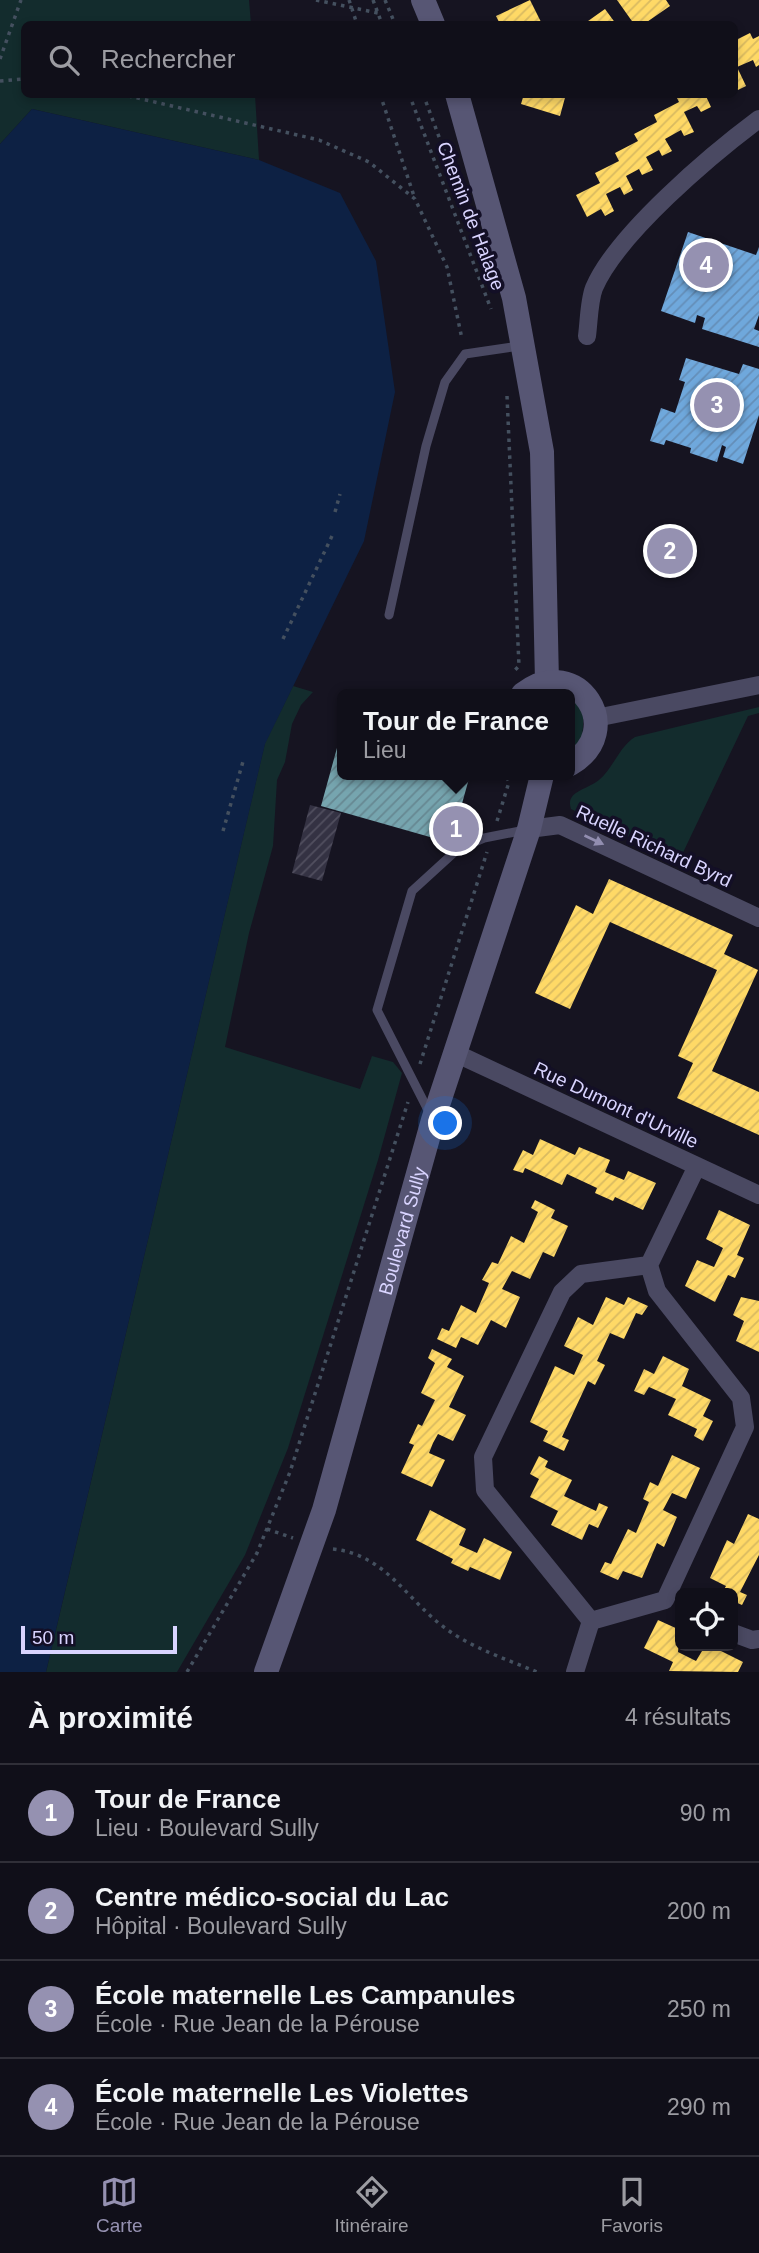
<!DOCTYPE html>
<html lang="fr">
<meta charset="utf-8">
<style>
:root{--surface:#100f19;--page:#1e1d26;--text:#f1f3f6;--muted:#9c9ca2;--line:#302f38;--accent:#9591b1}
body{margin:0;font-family:Arial,sans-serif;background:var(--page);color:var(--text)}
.controls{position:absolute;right:21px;bottom:21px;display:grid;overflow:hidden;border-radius:10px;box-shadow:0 4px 10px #0003}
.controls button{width:63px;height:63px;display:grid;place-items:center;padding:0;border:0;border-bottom:2px solid var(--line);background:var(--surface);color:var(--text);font:35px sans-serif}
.scale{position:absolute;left:21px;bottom:18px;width:156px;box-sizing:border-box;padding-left:7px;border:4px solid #d9d4ff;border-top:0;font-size:19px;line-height:24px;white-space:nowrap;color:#d9d4ff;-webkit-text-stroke:5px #130f26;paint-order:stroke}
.you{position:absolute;left:446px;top:1124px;width:24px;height:24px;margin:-18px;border:5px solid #fff;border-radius:50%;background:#1a73e8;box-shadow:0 0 0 10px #1a73e833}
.badge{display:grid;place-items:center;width:46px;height:46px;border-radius:50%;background:var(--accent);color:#fff;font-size:23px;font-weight:700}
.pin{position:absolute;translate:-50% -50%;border:4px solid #fff;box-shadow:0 2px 7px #0006}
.popup{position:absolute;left:337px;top:689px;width:238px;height:91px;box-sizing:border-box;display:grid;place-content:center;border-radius:10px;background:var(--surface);filter:drop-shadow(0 2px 5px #0005);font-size:23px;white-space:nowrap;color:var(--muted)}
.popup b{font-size:26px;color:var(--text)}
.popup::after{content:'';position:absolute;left:50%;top:100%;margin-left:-14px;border:14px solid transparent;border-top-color:var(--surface)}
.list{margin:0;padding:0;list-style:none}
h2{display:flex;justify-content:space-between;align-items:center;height:91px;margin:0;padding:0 28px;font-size:30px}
h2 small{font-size:23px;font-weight:400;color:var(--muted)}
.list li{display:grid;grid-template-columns:46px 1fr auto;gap:21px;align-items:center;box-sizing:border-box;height:98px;padding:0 28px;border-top:2px solid var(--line)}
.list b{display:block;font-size:26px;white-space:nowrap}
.list p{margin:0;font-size:23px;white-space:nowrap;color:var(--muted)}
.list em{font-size:23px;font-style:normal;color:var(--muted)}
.icon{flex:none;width:38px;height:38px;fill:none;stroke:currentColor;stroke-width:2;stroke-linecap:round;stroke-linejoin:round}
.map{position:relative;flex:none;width:759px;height:1672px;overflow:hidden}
.search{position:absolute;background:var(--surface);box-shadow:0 4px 10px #0003;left:21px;right:21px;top:21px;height:77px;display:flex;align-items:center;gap:18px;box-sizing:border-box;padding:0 24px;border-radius:10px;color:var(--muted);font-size:26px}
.sheet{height:483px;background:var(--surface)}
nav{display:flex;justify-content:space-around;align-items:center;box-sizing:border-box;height:98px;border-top:2px solid var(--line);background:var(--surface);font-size:19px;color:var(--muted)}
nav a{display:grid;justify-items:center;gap:4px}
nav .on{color:var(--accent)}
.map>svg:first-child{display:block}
.green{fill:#132c2d}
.water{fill:#0d2144}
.homes{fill:url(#homes-hatch)}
.schools{fill:url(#schools-hatch)}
.public{fill:url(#public-hatch)}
.building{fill:url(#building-hatch)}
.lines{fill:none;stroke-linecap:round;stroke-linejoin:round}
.path{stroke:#44505f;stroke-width:3.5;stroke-dasharray:3.5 5;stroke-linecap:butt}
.service{stroke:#4a4962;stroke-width:9}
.minor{stroke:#4a4962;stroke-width:18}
.secondary{stroke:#575674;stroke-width:24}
.oneway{fill:#928eb0}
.labels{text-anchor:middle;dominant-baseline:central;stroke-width:7;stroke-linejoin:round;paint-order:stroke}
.street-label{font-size:19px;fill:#d9d4ff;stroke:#130f26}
</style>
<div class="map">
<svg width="759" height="1672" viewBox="0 0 759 1672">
<defs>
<pattern id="homes-hatch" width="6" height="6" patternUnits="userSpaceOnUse" patternTransform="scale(1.75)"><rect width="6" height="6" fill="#ffd966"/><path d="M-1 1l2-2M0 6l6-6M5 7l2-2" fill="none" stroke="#d9ba61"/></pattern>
<pattern id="schools-hatch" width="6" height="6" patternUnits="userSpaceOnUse" patternTransform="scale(1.75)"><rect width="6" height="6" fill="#6fa8dc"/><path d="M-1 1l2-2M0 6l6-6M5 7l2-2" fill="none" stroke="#648eb8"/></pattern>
<pattern id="public-hatch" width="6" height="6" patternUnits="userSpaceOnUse" patternTransform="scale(1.75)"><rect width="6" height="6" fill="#76a5af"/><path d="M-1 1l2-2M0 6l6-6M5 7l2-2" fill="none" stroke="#668791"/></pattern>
<pattern id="building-hatch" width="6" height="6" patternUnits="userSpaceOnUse" patternTransform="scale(1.75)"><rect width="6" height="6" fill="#343243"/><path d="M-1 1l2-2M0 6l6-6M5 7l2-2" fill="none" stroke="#514f5f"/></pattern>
</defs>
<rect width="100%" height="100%" fill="#161421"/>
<path class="green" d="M0,0H249L251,24H24V94L255,95L259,160L32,109L0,144Z
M293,686L313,692L301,705L292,724L285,762L277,780L273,846L249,933L225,1047L360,1089L372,1056L393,1062L402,1073L378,1160L288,1448L245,1555L177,1672H46L265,743Z
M570,696L584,711L582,739L570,751Z
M759,707V713L748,716L679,861L571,809C565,791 587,790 599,780C614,767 619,747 635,737Z"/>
<path class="water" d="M32,109L259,160L340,193L376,261L395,392L364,541L265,744L46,1672H0V144Z"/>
<path class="homes" d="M530,0L542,24H500L496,16Z
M617,0H666L670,6L644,24H634Z
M605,9L616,24H583L588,21Z
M750,33L753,39L759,36V65L756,67L753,60L737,67L746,86L738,90L734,83V41Z
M524,94H566L560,116L521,104Z
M675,94H705L711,107L701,112L697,106L684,112L694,132L684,136L681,130L665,139L672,151L662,156L659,150L646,157L653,170L642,175L639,169L626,176L633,190L624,195L620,187L606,194L614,211L605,216L601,209L587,217L576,195L600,183L595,173L619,161L615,153L638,141L634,134L657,122L654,115L679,102Z
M609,879L733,935L724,954L758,970L712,1071L759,1092V1135L677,1098L693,1063L678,1056L717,970L610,922L570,1009L535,993L576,905L593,914Z
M540,1139L575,1155L579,1147L610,1160L605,1172L624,1180L628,1171L656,1183L643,1210L615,1197L613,1201L595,1193L597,1188L567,1174L562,1185L525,1168L523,1173L513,1170L523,1150L533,1155Z
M535,1200L555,1210L551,1218L568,1226L554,1257L543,1252L530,1279L512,1271L502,1289L520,1297L506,1328L491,1320L478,1345L461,1337L456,1348L437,1339L442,1328L449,1331L461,1305L476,1313L489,1283L482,1280L492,1262L498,1264L511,1236L524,1243L538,1212L531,1208Z
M719,1210L750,1225L737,1255L744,1258L735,1278L728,1275L715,1302L685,1286L697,1260L714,1267L723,1248L706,1239Z
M606,1297L624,1305L628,1297L648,1306L642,1315L636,1313L624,1339L610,1333L597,1361L605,1365L595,1385L588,1381L562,1437L569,1440L564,1451L543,1441L548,1431L530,1422L555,1366L574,1375L583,1355L564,1346L578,1317L593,1325Z
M741,1297L759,1301V1352L736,1341L744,1321L733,1315Z
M432,1349L452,1359L447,1367L464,1376L449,1407L466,1415L453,1441L438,1434L433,1443L429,1453L445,1460L432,1487L401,1473L414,1445L409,1443L418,1424L422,1426L435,1400L421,1393L435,1363L428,1358Z
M663,1356L689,1369L682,1386L711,1400L703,1416L713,1421L703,1441L694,1436L697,1429L668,1415L676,1399L649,1387L644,1395L634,1391L644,1369L654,1374Z
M672,1455L700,1468L686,1499L672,1493L663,1510L677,1517L664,1547L657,1543L642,1578L623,1571L618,1580L600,1572L605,1562L611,1564L628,1529L636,1533L649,1502L643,1499L650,1482L658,1486Z
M539,1456L548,1461L545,1467L572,1480L564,1496L596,1511L599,1503L608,1507L598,1528L589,1524L582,1540L551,1525L558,1511L530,1497L539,1479L530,1474Z
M430,1510L466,1529L459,1545L477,1553L484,1538L512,1552L500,1580L470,1567L468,1571L451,1563L453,1559L416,1540Z
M748,1514L759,1519V1555L740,1592L747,1595L742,1605L733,1601V1593H722L726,1586L710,1578L727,1540L734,1544Z
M658,1620L680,1630L678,1652L696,1661L705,1646H711L743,1662L738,1672L669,1671L673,1662L644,1648Z"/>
<path class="schools" d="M688,232L756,255L759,247V315L754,329L759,331V347L702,329L705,318L697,315L695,323L661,311Z
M686,358L739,374L743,364L759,369V415L743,464L723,457L726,447L722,445L717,462L690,453L691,448L666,440L664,445L650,441L661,408L675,413L685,382L679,380Z"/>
<path class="public" d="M340,737L342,775H470L451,843L321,806Z"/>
<path class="building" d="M310,805L341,813L322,881L292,873Z"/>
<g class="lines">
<path class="path" d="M316,0L378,13
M349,0L357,24
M373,0L382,24
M385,0L395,24
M0,59L21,0
M0,81L24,79
M120,94L319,140L369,162L415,199L447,267L462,339
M380,94L415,199
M409,94L491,309
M423,94L457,185
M507,396L519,666L513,672
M335,512L340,494
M283,639L332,536
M497,821L509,782L506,775
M223,831L244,758
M420,1064L487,852
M267,1529L293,1538
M333,1549C386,1555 406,1599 445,1628C472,1648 506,1659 537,1672
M187,1672L257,1553L290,1472L408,1102"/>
<path class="service" d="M389,615L426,446L445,382L465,354L519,346
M429,1112L377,1010L412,891L458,849L484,838L525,830"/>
<path class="minor" d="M587,336C589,321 589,301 594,288C617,234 712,154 759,119
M596,718L759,685
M529,829L560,825L759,918
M455,1053L759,1195
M591,1621L665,1600L745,1427L741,1398L657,1291L649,1265L697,1166
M591,1621L485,1490L483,1457L562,1292L581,1274L649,1265
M733,1633L752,1640L759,1639
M575,1672L591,1621"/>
<g class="secondary">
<path d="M423,0L433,24"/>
<path d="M457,94L514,298L542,452L547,682"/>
<path d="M523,694C577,652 628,731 570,764"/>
<path id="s1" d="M266,1672L324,1510L433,1120L529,829L542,775"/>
</g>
</g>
<defs><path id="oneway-solid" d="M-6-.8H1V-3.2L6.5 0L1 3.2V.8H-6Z" transform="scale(1.75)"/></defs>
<use class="oneway" href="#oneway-solid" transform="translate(594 840) rotate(25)"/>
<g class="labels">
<g class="street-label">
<text transform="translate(471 216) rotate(69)">Chemin de Halage</text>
<text transform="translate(654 846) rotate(25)">Ruelle Richard Byrd</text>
<text transform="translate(616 1105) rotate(25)">Rue Dumont d'Urville</text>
<text stroke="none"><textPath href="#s1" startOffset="462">Boulevard Sully</textPath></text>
</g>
</g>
</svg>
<div class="controls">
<button><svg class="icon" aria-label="locate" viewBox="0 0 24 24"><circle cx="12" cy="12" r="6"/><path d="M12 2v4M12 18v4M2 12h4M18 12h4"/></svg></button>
</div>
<div class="scale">50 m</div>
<div class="you"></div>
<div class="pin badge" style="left:456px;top:829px">1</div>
<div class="popup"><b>Tour de France</b>Lieu</div>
<div class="pin badge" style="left:670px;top:551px">2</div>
<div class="pin badge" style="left:717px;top:405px">3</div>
<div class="pin badge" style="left:706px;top:265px">4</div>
<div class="search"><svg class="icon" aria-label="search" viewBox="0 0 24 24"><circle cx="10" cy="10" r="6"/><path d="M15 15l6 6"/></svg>Rechercher</div>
</div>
<section class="sheet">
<h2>À proximité<small>4 résultats</small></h2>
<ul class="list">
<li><span class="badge">1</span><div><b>Tour de France</b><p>Lieu · Boulevard Sully</p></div><em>90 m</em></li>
<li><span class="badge">2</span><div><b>Centre médico-social du Lac</b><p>Hôpital · Boulevard Sully</p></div><em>200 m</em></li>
<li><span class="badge">3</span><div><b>École maternelle Les Campanules</b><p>École · Rue Jean de la Pérouse</p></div><em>250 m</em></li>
<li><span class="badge">4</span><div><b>École maternelle Les Violettes</b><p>École · Rue Jean de la Pérouse</p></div><em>290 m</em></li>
</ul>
</section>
<nav>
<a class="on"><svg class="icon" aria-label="map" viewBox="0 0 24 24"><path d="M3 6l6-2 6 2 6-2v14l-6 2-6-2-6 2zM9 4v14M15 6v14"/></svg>Carte</a>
<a><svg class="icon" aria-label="directions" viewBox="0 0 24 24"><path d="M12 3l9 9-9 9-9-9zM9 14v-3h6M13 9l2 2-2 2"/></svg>Itinéraire</a>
<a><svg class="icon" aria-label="saved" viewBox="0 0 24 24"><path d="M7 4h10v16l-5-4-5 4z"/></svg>Favoris</a>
</nav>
